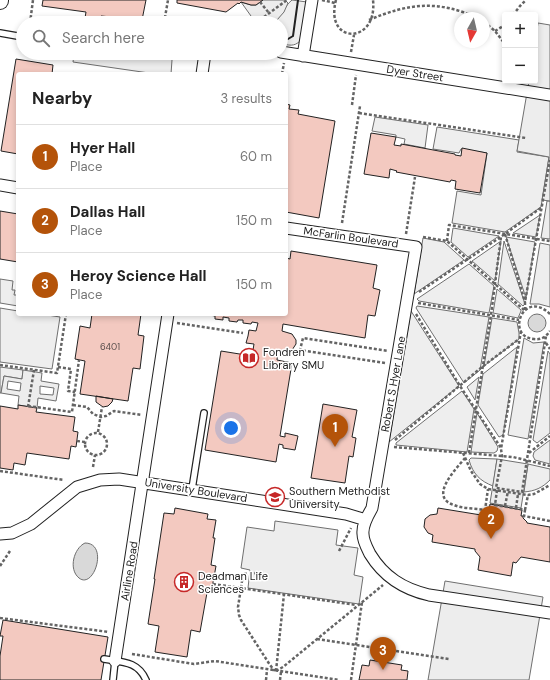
<!DOCTYPE html>
<meta charset="utf-8">
<style>
:root{--surface:#fff;--page:#f2f2f2;--text:#222;--muted:#767676;--line:#e0e0e0;--accent:#b45309}
body{margin:0;font-family:"DM Sans",sans-serif;background:var(--page);color:var(--text)}
.controls{position:absolute;right:12px;top:12px;display:grid;overflow:hidden;border-radius:4px;box-shadow:0 2px 6px #0003}
.controls button{width:36px;height:36px;display:grid;place-items:center;padding:0;border:0;border-bottom:1px solid var(--line);background:var(--surface);color:var(--text);font:20px sans-serif}
.compass{position:absolute;left:454px;top:12px;width:36px;height:36px;border-radius:50%;background:var(--surface);box-shadow:0 2px 6px #0003;rotate:188deg}
.you{position:absolute;left:231px;top:428px;width:14px;height:14px;margin:-10px;border:3px solid #fff;border-radius:50%;background:#1a73e8;box-shadow:0 0 0 6px #1a73e833}
.badge{display:grid;place-items:center;width:26px;height:26px;border-radius:50%;background:var(--accent);color:#fff;font-size:13px;font-weight:700}
.pin{position:absolute;translate:-50% -33px;filter:drop-shadow(0 1px 2px #0008)}
.pin::after{content:'';position:absolute;top:21px;width:14px;height:12px;background:inherit;clip-path:polygon(0 0,100% 0,50% 100%)}
.list{margin:0;padding:0;list-style:none}
h2{display:flex;justify-content:space-between;align-items:center;height:52px;margin:0;padding:0 16px;font-size:17px}
h2 small{font-size:13px;font-weight:400;color:var(--muted)}
.list li{display:grid;grid-template-columns:26px 1fr auto;gap:12px;align-items:center;box-sizing:border-box;height:64px;padding:0 16px;border-top:1px solid var(--line)}
.list b{display:block;font-size:15px;white-space:nowrap}
.list p{margin:0;font-size:13px;white-space:nowrap;color:var(--muted)}
.list em{font-size:13px;font-style:normal;color:var(--muted)}
.icon{flex:none;width:22px;height:22px;fill:none;stroke:currentColor;stroke-width:2;stroke-linecap:round;stroke-linejoin:round}
.map{position:relative;flex:none;width:550px;height:680px;overflow:hidden}
.search{position:absolute;background:var(--surface);box-shadow:0 2px 6px #0003;left:16px;top:16px;width:272px;height:44px;display:flex;align-items:center;gap:10px;box-sizing:border-box;padding:0 14px;border-radius:22px;color:var(--muted);font-size:15px}
.panel{position:absolute;background:var(--surface);box-shadow:0 2px 6px #0003;left:16px;top:72px;width:272px;height:244px;border-radius:4px}
.map>svg:first-child{display:block}
.green{fill:#eee;stroke:#6f6f6f}
.parking{fill:#ededed;stroke:#6f6f6f;fill-rule:evenodd}
.water{fill:#d9d9d9;stroke:#6f6f6f}
.building{fill:#f3c9c0;stroke:#222}
.lines{fill:none;stroke-linecap:round;stroke-linejoin:round}
.lane-casing{stroke:#222;stroke-width:8}
.street-casing{stroke:#222;stroke-width:13}
.secondary-casing{stroke:#222;stroke-width:18}
.path{stroke:#646464;stroke-width:2.5;stroke-dasharray:3 2;stroke-linecap:butt}
.lane{stroke:#fff;stroke-width:5.5}
.street{stroke:#fff;stroke-width:11}
.secondary{stroke:#fff;stroke-width:16}
.wall{stroke:#222;stroke-width:2}
.labels{text-anchor:middle;dominant-baseline:central;stroke-width:3;stroke-linejoin:round;paint-order:stroke}
.number-label{font-size:9px;fill:#564c4a}
.street-label{font-size:11px;fill:#222;stroke:#fff}
.poi-label{font-size:11px;fill:#222;stroke:#fff;text-anchor:start}
</style>
<div class="map">
<svg width="550" height="680" viewBox="0 0 550 680">
<rect width="100%" height="100%" fill="#fff"/>
<path class="green" d="M292,0L307,2L300,41C294,47 289,45 281,44V23H270C285,16 282,8 292,0Z
M74,54C93,56 112,59 131,58C144,57 156,54 169,56L172,60L171,74H156L73,62Z
M375,117L428,125L425,148L404,144L405,139L396,137V135L372,131Z
M437,127L519,140L517,152L549,157L541,207L505,232L452,223L457,191L481,195L487,153L461,149L459,153L433,149Z
M547,201H550V239L541,238Z
M540,215L536,237L513,233Z
M453,228L499,236L468,257L451,242Z
M506,237L535,242L526,298Z
M423,238L444,242L464,260L414,294Z
M501,241L495,281L472,261Z
M504,241L525,304L523,306L498,284Z
M540,243L550,245V307L539,304H530Z
M469,264L494,286L489,313L419,301L417,299Z
M0,279L13,281L12,290H15L14,295H18V306L0,303Z
M497,289L521,310V311L518,318L493,313Z
M417,306L489,317L480,370L464,383L416,308Z
M0,308L18,311V314H41L60,317L52,369L0,362Z
M411,311L459,386L389,442Z
M492,318L517,322L519,333V339L484,366Z
M524,338L533,343L544,342L528,439L508,435Z
M517,347L503,435L499,437L478,405L483,374Z
M548,351L550,354V433L537,443L533,440Z
M0,367L23,370L22,379L4,376L1,393H0Z
M479,377L475,400L467,387Z
M462,391L474,409L467,452L396,445V443Z
M477,413L498,447L497,451L494,453L471,452Z
M550,440V464L535,460L533,456L534,452Z
M471,458L497,459L493,486C480,481 473,474 469,460Z
M528,464L550,469V480C542,488 535,491 524,492Z"/>
<path class="parking" d="M263,0H285L288,3L284,12L277,20L270,23H256L241,2L251,5H256Z
M538,23L550,25V201L542,200L549,157L517,151L529,81H535V44Z
M23,370L42,373L41,381L59,384L56,401L38,398L37,408L18,405L19,396L1,393L4,376L22,379ZM8,381L21,383L20,391L7,389ZM40,386L54,388L53,395L40,394Z
M497,459L528,464L521,508L490,503Z
M275,521L338,530L336,545L358,548L354,575L363,577L359,604L248,588L250,570L241,568L247,527L274,531Z
M445,581L543,597L529,680H428Z"/>
<path class="water" d="M528 323a9 9 0 1 1 18 0a9 9 0 1 1-18 0Z
M85,543C109,543 94,590 79,578C68,569 74,548 85,543Z"/>
<path class="building" d="M43,0H146L142,20L101,16V20L85,18L86,12L42,6Z
M177,0H263L256,5H251L241,2L239,4L238,3L226,12L177,3Z
M16,59L53,65L52,74H18V154L1,151Z
M286,104L290,105L289,109L299,110L298,114L335,121L319,218L286,212Z
M371,133L396,137L394,145L401,146V144L455,154V155L461,156L462,148L487,153L480,193L455,189L456,181L451,180L450,182L396,172L397,171L390,169L389,178L364,174Z
M0,211L18,214V262L0,259Z
M291,251L377,265L373,288L380,290L375,316L368,315L365,338L283,324L282,331L292,334L296,340V344L292,350L289,352L278,351L277,360L292,363L280,436L285,437V433L298,436L295,450L283,448V445L279,444L276,462L205,450L221,351L252,356L254,344L246,343L248,336L249,330L256,331L258,323L252,322L251,324L243,323V320H238L237,322L229,321V318L223,317V320L215,319V316L204,314H286V258L290,259Z
M92,314H141L138,335L144,336L140,369L133,368L128,401L80,394L85,361L75,359L80,326L90,328Z
M96,396L113,399L112,402L108,406L103,407L96,402Z
M323,404L357,410L352,437L356,438L353,457L349,456L345,483L311,478Z
M18,405L37,408L36,412L75,417L73,431L78,432L76,447L71,446L69,459L27,453L25,465L14,463L13,470L0,468V406L18,409Z
M490,504L522,510L521,516H523V518L527,522V523L550,527V562L521,557L516,563L513,562L511,576L478,570L480,557L475,551V549L432,542L433,535L428,533L424,527L425,519L430,515L437,514L438,508L481,515L487,511H489Z
M175,508L208,514L207,519L216,520L213,538H215L211,565L216,566L212,588L208,587L200,632L191,630L187,657L155,652L159,626L148,624L155,579H154L164,513L174,514Z
M3,620L108,637L101,680H0V656L3,636H0Z
M370,660L402,665L401,670L408,671L407,680H359L362,665L369,666Z"/>
<g class="lines">
<defs>
<path id="lane" d="M0,33L23,37
M192,489L204,413
M104,659C122,662 138,661 146,680
M113,680L115,661"/>
<path id="street" d="M281,52L550,95
M303,56L312,0
M202,74L205,53
M0,185L18,188
M286,228L416,247L372,508C368,515 362,525 363,534C363,541 367,548 370,554C384,577 403,589 429,595L550,613
M0,534L12,533L31,524L77,487L100,480L119,479L346,514L366,520
M115,661L168,314"/>
<path id="secondary" d="M0,1V0"/>
</defs>
<use href="#lane" class="lane-casing"/>
<use href="#street" class="street-casing"/>
<use href="#secondary" class="secondary-casing"/>
<path class="path" d="M322,0L335,3
M336,0C324,45 378,45 373,0
M260,2L269,13
M513,15L520,6L526,0
M369,20C409,3 438,0 478,18
M484,22L495,31L505,44
M30,23L33,0
M164,23L168,0
M256,23L287,0
M495,31L505,25
M351,52L354,35
M282,74L284,63
M352,105L356,75
M359,113L526,138
M342,223L360,106
M406,234L415,177
M505,234L525,302
M423,237L447,241L524,310
M447,241L449,225L550,241
M419,292L505,234L542,207
M418,303L519,320
M525,310V302L550,160
M416,314L460,386L501,448
M550,314C523,288 505,337 534,339C541,340 546,337 550,331
M177,323L243,333
M521,331L501,449L502,456L496,488L522,492L546,336
M546,343L550,349
M385,363L300,350L303,338L388,351
M0,365L57,373L66,314
M58,367L71,369L68,391L75,392
M73,405L87,407L93,414L101,417L106,416L114,411L142,415
M28,406L72,412L79,360
M28,407L34,370
M98,432L102,407
M85 444a11 11 0 1 1 22 0a11 11 0 1 1-22 0Z
M395,440L482,367L519,339
M77,441L85,442
M394,447L513,457L550,466
M463,453L471,471L480,484L488,489L528,495L534,494L550,485
M469,453L491,315L501,237
M529,453L550,436
M465,458C456,469 428,497 454,505C463,509 475,508 485,510L488,489
M93,467L95,455
M0,471L64,480
M497,490L495,505L525,510L524,516L550,521
M505,506L508,491
M516,508L518,494
M525,510L528,495
M339,551L351,528
M0,566L10,551
M257,573L243,574L241,588L356,605
M213,584L241,588L238,607L239,615L241,620L270,665L275,671
M0,618L109,632
M317,639L449,659
M132,654L194,664L215,661L339,680
M276,671L283,667L383,585
M276,671L284,594
M266,680L267,670
M280,680L281,672
M351,680L362,602"/>
<use href="#lane" class="lane"/>
<use href="#street" class="street"/>
<use href="#secondary" class="secondary"/>
<path class="wall" d="M281,39H288L293,36L298,0"/>
</g>
<defs>
<symbol id="library-ring" viewBox="-11 -11 22 22"><circle r="9.5" fill="#fff" stroke="#c62828" stroke-width="1.5"/><path d="M-6-4Q-3-5.5-.7-3.5V5Q-3 3-6 4ZM6-4Q3-5.5 .7-3.5V5Q3 3 6 4Z" fill="#c62828"/></symbol>
<symbol id="university-ring" viewBox="-11 -11 22 22"><circle r="9.5" fill="#fff" stroke="#c62828" stroke-width="1.5"/><path d="M0-5L7-2L0 1L-7-2ZM-4 1L0 2.5L4 1V4Q0 6-4 4Z" fill="#c62828"/></symbol>
<symbol id="building-ring" viewBox="-11 -11 22 22"><circle r="9.5" fill="#fff" stroke="#c62828" stroke-width="1.5"/><path d="M-4-6H4V6H1V3H-1V6H-4ZM-2.5-4.3h1.7v1.8h-1.7ZM.8-4.3h1.7v1.8H.8ZM-2.5-1h1.7V.8h-1.7ZM.8-1h1.7V.8H.8Z" fill="#c62828"/></symbol>
</defs>
<g fill-rule="evenodd">
<use href="#library-ring" x="238" y="347" width="22" height="22"/>
<use href="#university-ring" x="264" y="486" width="22" height="22"/>
<use href="#building-ring" x="173" y="571" width="22" height="22"/>
</g>
<g class="labels">
<g class="number-label">
<text x="110" y="347">6401</text>
</g>
<g class="street-label">
<text transform="translate(415 73) rotate(9)">Dyer Street</text>
<text transform="translate(351 237) rotate(8)">McFarlin Boulevard</text>
<text transform="translate(393 384) rotate(-80)">Robert S Hyer Lane</text>
<text transform="translate(196 490) rotate(9)">University Boulevard</text>
<text transform="translate(129 571) rotate(-81)">Airline Road</text>
</g>
<g class="poi-label">
<text x="263" y="352">Fondren<tspan x="263" dy="13">Library SMU</tspan></text>
<text x="289" y="491">Southern Methodist<tspan x="289" dy="13">University</tspan></text>
<text x="198" y="576">Deadman Life<tspan x="198" dy="13">Sciences</tspan></text>
</g>
</g>
</svg>
<div class="controls">
<button>+</button>
<button>−</button>
</div>
<svg class="compass" viewBox="-18 -18 36 36"><path d="M0-13l5 13h-10z" fill="#e53935"/><path d="M0 13l5-13h-10z" fill="#767676"/></svg>
<div class="you"></div>
<div class="pin badge" style="left:335px;top:447px">1</div>
<div class="pin badge" style="left:491px;top:539px">2</div>
<div class="pin badge" style="left:383px;top:670px">3</div>
<div class="search"><svg class="icon" aria-label="search" viewBox="0 0 24 24"><circle cx="10" cy="10" r="6"/><path d="M15 15l6 6"/></svg>Search here</div>
<section class="panel">
<h2>Nearby<small>3 results</small></h2>
<ul class="list">
<li><span class="badge">1</span><div><b>Hyer Hall</b><p>Place</p></div><em>60 m</em></li>
<li><span class="badge">2</span><div><b>Dallas Hall</b><p>Place</p></div><em>150 m</em></li>
<li><span class="badge">3</span><div><b>Heroy Science Hall</b><p>Place</p></div><em>150 m</em></li>
</ul>
</section>
</div>
